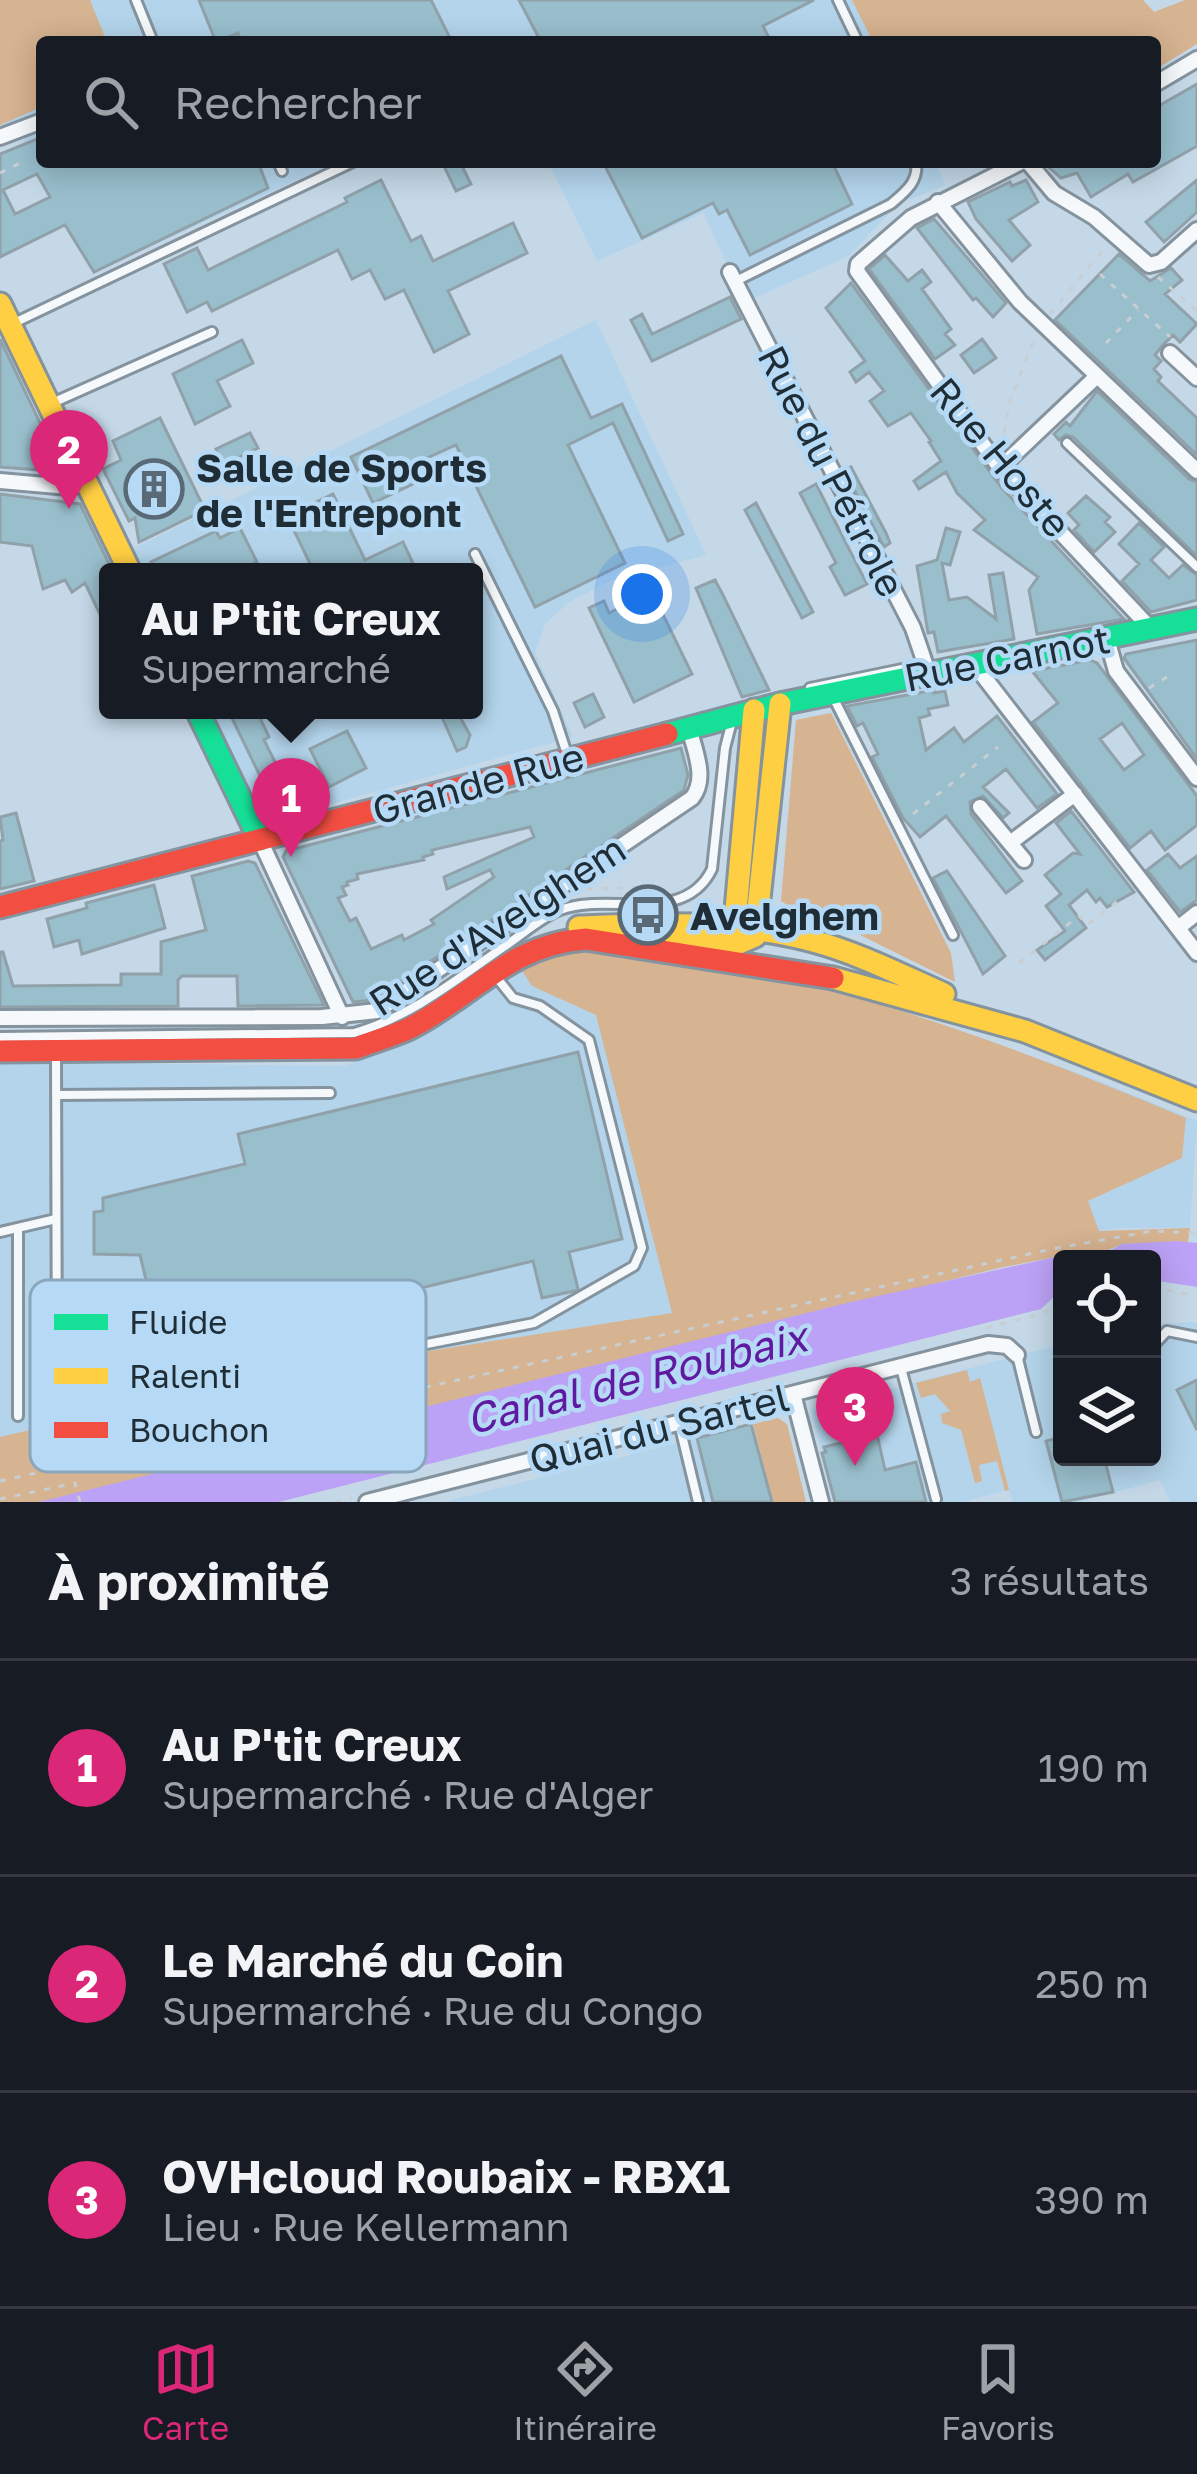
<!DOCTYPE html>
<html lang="fr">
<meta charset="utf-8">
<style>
:root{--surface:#171b24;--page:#242831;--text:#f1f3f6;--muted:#9ea1a6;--line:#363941;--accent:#db2777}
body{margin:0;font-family:"Golos Text",sans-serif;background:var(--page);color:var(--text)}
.controls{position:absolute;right:36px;bottom:36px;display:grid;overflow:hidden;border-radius:12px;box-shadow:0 6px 30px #0003}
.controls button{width:108px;height:108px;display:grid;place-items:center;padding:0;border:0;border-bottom:3px solid var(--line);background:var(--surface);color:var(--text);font:60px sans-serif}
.you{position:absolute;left:642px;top:594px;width:42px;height:42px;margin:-30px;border:9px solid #fff;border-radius:50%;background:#1a73e8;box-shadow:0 0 0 18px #1a73e833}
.badge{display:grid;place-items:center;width:78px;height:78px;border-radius:50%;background:var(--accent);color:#fff;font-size:39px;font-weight:700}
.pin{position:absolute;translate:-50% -99px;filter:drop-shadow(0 3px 6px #0008)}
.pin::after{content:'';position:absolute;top:63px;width:42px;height:36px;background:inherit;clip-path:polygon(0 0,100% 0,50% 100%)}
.popup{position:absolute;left:99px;top:563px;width:384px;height:156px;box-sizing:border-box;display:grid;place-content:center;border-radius:12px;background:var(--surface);filter:drop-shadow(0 3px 9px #0005);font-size:39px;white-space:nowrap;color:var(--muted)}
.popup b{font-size:45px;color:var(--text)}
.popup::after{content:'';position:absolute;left:50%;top:100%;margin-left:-24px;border:24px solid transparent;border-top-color:var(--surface)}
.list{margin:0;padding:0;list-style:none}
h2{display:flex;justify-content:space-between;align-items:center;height:156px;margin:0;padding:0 48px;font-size:51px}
h2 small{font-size:39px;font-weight:400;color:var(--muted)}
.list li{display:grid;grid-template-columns:78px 1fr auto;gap:36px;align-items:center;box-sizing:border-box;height:216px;padding:0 48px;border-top:3px solid var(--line)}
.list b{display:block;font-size:45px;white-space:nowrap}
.list p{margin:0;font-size:39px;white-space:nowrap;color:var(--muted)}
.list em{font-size:39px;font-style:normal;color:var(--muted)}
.icon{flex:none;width:66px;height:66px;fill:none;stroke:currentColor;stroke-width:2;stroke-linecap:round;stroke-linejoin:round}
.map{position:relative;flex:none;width:1197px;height:1502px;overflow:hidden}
.search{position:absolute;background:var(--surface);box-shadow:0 6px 30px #0003;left:36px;right:36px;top:36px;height:132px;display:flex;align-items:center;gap:30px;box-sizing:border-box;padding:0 42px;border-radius:12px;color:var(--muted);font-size:45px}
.sheet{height:804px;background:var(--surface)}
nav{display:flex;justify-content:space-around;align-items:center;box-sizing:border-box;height:168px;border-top:3px solid var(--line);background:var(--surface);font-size:33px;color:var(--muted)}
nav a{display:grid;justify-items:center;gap:6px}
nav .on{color:var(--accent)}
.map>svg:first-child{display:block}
.built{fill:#b3d4eb}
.green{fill:#d6b391}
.water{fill:#bca2f6}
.building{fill:#99bfcd;stroke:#90a1aa;stroke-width:3;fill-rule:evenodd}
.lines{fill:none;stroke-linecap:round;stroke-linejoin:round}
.lane-casing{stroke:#84939e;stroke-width:14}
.street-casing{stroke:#84939e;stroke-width:20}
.fast-casing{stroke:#84939e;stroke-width:27}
.slow-casing{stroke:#84939e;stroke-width:27}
.jam-casing{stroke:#84939e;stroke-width:27}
.path{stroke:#c8ced2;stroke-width:3;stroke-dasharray:6 9;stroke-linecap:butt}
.lane{stroke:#f6f9fb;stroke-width:8}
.street{stroke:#f6f9fb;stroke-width:14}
.fast{stroke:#16e098;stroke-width:21}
.slow{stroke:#ffcf43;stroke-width:21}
.jam{stroke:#f24e42;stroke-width:21}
.labels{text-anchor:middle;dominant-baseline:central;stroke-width:9;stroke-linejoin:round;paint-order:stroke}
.street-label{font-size:39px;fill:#1f2d37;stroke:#b6daf5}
.poi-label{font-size:39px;font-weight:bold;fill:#1f2d37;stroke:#b6daf5;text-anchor:start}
.water-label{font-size:42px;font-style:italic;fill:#5f1aa1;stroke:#b6daf5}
.key{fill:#b6daf5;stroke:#89a6bc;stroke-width:3}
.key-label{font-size:33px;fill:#1f2d37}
</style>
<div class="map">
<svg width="1197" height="1502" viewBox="0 0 1197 1502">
<rect width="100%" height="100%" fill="#c4d8e7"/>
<path class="built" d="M0,0H852L873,42H42V162H336L94,272L15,121L0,125Z
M548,162H934L946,185L898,204L849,256L745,302L703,213L597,261Z
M596,320L706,555L610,581L568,603L545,624L535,653L573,737L309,810L304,801L278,813L270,797L263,800L256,787L248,789L209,710H474V572H141L130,550Z
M519,966L873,1001L1086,1076L1197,1121L1190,1228H1118L1039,1240L672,1313L231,1382L0,1437V1062L343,1066L395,1049Z
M1193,1322L1197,1324V1502H1170L1160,1480L1078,1502H1013L1009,1490L962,1502H835L811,1410L1062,1344V1457H1152V1325Z
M751,1424L771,1502H444L697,1438Z"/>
<path class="green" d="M0,0H90L107,42H42V107L0,125Z
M852,0H1143L1154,12L1185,0H1197V44L1155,70V42H873Z
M831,713L951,953L955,982L858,934L810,919L781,901L796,720Z
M596,949C689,965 786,975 876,1003C981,1035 1085,1076 1186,1118L1182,1158L1088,1201L1099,1231L1190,1228L1188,1242L1122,1244L1090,1258L1060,1256L999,1268L95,1490L39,1502H0V1437L231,1382L672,1313L596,1015L532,986L519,966L553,953Z
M967,1370L970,1382L980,1378L1009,1490L1005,1491L997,1461L979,1465L982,1481L975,1483L961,1430L942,1423L941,1414L950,1411L935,1394L921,1398L916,1383Z
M778,1418L787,1424L806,1502H773L753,1424Z"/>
<path class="water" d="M1178,1241L1197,1243V1287L1152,1280V1259H1077L1102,1255L1122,1244Z
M1060,1256L1071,1259H1062V1289L1041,1309L279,1502H39L851,1302Z"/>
<path class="building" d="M199,0H431L452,42H241L238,33L216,42Z
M519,0H814L763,26L771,42H541Z
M1197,84V146L1133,182L1128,174L1091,197L1077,173L1061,178L1043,162H1155V108Z
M42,137V162H258L268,188L94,272L65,225L0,257V154ZM37,174L50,197L15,214L3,190Z
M442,162H460L471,184L456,191Z
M603,162H832L852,204L750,255L727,210L719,214L713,203L642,238Z
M381,180L411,241L421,236L433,261L513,223L527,253L448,291L469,334L434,352L404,290L385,299L370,270L352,279L338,250L212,311L207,302L187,312L164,264L197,248L208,270L347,202L345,198Z
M1026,180L1038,202L1009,220L1030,245L1012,261L976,219L968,202L1010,182L1012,186Z
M1197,180V212L1164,242L1146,222Z
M934,219L1006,303L993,317L976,298L973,300L917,228Z
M1119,254L1150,281L1171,268L1182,280L1165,294L1197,324L1180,342L1173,335L1163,345L1155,355L1161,361L1154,369L1161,377L1158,381L1197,418V455L1055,320Z
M885,255L908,281L922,270L931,282L922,289L951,329L945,334L955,345L935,359L869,269Z
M851,283L1001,487L1124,619L1037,634L1029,590L1038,577L974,530L985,520L957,493L946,472L919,489L914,481L941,461L929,442L931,441L911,413L888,426L870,401L884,391L869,372L856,382L850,372L865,361L826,308Z
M730,297L741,319L652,361L631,320L642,314L652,334Z
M0,339L59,463L65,472L0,467Z
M982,339L996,358L974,373L961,355Z
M242,340L253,363L217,381L230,406L195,424L173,374Z
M561,356L591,418L622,404L683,534L668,541L613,423L568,445L625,563L535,607L456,445L427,458L434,474L373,503L351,457Z
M1097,391L1189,479L1197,482V556L1073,437L1066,435L1059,440L1054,434L1066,422L1070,426Z
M160,418L205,510L139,542L135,518L129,521L103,469L121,460L113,441Z
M250,433L258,448L223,465L216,449Z
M851,467L886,533L890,543L884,547L844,470Z
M816,484L867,584L845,595L830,567L836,563L800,493Z
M0,494L80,504L113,572H108V631L85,583L72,592L65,580L43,589L32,546L0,542Z
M333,494L365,560L403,542L417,572H314L287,516Z
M1086,496L1110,517L1105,522L1115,532L1094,552L1074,530L1079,525L1068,513Z
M756,503L813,612L802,618L745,510Z
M1139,523L1164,547L1151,560L1169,578L1183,565L1197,575V600L1151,612L1122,581L1139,564L1119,544Z
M240,528L257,562L247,567L250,572H156L151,562L216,531L220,538Z
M946,528L960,532L950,565L942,563L949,600L967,597L996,619L989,575L1003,573L1014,639L938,652L934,632L928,633L917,566L937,560Z
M715,580L723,595L769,690L742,697L696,588Z
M652,592L692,674L634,702L589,608L604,601L609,613Z
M1197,640V759L1124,658L1126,654Z
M1090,660L1097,663L1197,796V825L1165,850L1151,831L1130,848L1033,722L1058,703L1032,671ZM1122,723L1144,755L1124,770L1100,739Z
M934,690V693L945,691L948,705L928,709L930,715L919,718L926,750L954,728L964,742L997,716L1057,794L1037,808L1006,769L983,787L1009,813L1003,818L983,796L970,802L971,814L1022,881L1006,893L946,816L920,837L903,818L872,757L878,754L863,723L857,726L847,706Z
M593,694L604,717L585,727L574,703Z
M228,710H276L260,718L269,737L264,740L296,804L278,813Z
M456,710L470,735L466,747L457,751L442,717Z
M347,731L366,768L329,787L310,749Z
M681,748L688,775L684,790L373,1000L353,1002L283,857L286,851ZM530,827L534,837L444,877L447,889L490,870L494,877L431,920L434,924L404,940L402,935L371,949L356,918L350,921L338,898L346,895L342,887L348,885L347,882L358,879L357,874L424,860L423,857L433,854L432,850Z
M1071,811L1134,892L1107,907L1100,898L1096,902L1087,890L1069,905L1086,928L1045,960L1037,950L1065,931L1046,906L1061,894L1045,875L1073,853L1080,854L1056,823Z
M16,813L34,881L0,889V841L3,840L0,817Z
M1168,854L1180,868L1197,856V900L1180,912L1147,870Z
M248,861L255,863L324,1005L238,1006L237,976H182L178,980V1006L0,1007V952H3L13,986L121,985V974H161V942L206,930L192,876Z
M947,871L1005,956L983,974L933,878Z
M154,885L165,928L82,954L79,940L54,947L47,919L87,908L86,903Z
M578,1052L622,1239L569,1252L578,1289L574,1291L542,1298L533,1261L163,1350L140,1255L94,1254V1212L103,1211V1198L245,1164L238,1134Z
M1197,1380V1430L1177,1390Z
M751,1424L772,1502H713L697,1438Z
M877,1434L885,1470L916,1462L926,1502H835L822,1453L826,1452L824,1447Z
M1062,1437V1457H1104L1113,1492L1062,1502L1046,1441Z"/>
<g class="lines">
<defs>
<path id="lane" d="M136,0L153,42
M838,0L858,42
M278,162L282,171
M736,281L891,204C905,192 919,182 916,162
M12,324L353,162
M50,404L212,332
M1067,443L1197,567
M475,554L553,711L568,757
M810,688L907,668
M832,695L953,935
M0,1037L354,1033C411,1017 457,979 505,946C523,934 540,918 560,910C608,891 684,927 712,869L725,748L732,721
M56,1053L57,1401
M56,1095L330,1093
M18,1228V1416
M0,1232L56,1219
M1152,1347L1167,1331L1197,1337
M386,1352L534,1323L634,1266L642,1248L589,1040L540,1006L513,998L493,973
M1017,1355L1036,1432
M901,1368L936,1499
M679,1423L698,1502"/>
<path id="street" d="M1155,84L1197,59
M0,137L42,121
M1021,162L911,218L858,264L857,271L1000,468L1153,631
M1028,162L1054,193L1094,217L1149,265L1161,262L1197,230
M938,202L1020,302L1197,471
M730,272L913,628L928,672
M1170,353L1197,378
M1000,468L1097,376
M0,481L69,487L87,483
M1107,639L1116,671L1197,778
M974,664L1197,953
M980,807L1024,860
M260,840L342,1017
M1010,843L1075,794
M1178,928L1197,913
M0,1018L322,1017L377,1011L692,798C708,778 694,750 689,727
M793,1394L821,1502
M367,1502L988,1344L1007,1346L1017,1355"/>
<path id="fast" d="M197,710L260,840
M667,734L780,704L1197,619"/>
<path id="slow" d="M0,304L130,572
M579,927C657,924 737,920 813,941C858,953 901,975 944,994
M615,934L734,945L755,936L780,704
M740,942L736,910L754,710
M833,978L1025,1031L1197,1100"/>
<path id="jam" d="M0,907L667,734
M0,1051L356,1048C374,1041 393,1036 410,1028C473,996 510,944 586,939L833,978"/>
</defs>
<use href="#lane" class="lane-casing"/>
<use href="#street" class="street-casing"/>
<use href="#fast" class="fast-casing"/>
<use href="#slow" class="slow-casing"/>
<use href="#jam" class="jam-casing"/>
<path class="path" d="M0,173L20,163
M1100,274L1170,337
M1158,277L1197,311
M1050,314L1105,248
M1106,343L1138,310
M1002,448L1009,404L1035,337
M0,640H1
M1149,688L1172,674
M913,814L998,747
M587,889L651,887
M1019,963L1079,916L1087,925L1119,900
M1152,1287L1197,1296
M986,1328L1044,1313L1062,1301
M0,1481L1052,1249L1152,1231L1197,1233
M0,1499L75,1483L80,1502
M335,1502L352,1498"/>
<use href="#lane" class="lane"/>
<use href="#street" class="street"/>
<use href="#fast" class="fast"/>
<use href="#slow" class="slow"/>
<use href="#jam" class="jam"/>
</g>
<defs>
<symbol id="building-ring" viewBox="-11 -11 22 22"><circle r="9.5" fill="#b6daf5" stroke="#596975" stroke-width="1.5"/><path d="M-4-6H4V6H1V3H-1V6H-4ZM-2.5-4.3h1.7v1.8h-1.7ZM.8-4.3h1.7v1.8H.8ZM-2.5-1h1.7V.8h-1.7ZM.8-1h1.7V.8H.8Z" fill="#596975"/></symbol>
<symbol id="bus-ring" viewBox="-11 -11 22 22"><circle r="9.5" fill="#b6daf5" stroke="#596975" stroke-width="1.5"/><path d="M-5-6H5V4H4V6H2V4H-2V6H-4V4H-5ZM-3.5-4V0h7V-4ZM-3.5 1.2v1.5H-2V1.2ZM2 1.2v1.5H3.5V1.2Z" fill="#596975"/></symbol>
</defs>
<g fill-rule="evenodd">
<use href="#building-ring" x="121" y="456" width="66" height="66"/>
<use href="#bus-ring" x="615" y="882" width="66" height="66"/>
</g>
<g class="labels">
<g class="street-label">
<text transform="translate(1001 457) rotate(50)">Rue Hoste</text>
<text transform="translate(832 471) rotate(63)">Rue du Pétrole</text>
<text transform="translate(1007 658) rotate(-11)">Rue Carnot</text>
<text transform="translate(478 783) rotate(-15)">Grande Rue</text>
<text transform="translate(497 925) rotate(-33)">Rue d'Avelghem</text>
<text transform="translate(659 1428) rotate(-14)">Quai du Sartel</text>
</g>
<g class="poi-label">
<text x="196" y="467">Salle de Sports<tspan x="196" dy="45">de l'Entrepont</tspan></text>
<text x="690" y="915">Avelghem</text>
</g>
<g class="water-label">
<text transform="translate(636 1377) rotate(-14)">Canal de Roubaix</text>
</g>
</g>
<rect x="30" y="1280" width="396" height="192" rx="18" class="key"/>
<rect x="54" y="1314" width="54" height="16" fill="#16e098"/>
<rect x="54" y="1368" width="54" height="16" fill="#ffcf43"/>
<rect x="54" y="1422" width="54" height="16" fill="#f24e42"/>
<g class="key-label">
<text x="129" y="1334">Fluide</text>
<text x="129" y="1388">Ralenti</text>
<text x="129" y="1442">Bouchon</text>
</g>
</svg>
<div class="controls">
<button><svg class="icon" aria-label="locate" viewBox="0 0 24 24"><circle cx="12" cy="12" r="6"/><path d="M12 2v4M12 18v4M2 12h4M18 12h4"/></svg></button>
<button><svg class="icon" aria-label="layers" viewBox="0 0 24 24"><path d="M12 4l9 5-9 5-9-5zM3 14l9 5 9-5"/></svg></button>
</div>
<div class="you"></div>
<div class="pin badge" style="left:291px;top:857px">1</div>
<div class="popup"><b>Au P'tit Creux</b>Supermarché</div>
<div class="pin badge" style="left:69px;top:509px">2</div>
<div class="pin badge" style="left:855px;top:1466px">3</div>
<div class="search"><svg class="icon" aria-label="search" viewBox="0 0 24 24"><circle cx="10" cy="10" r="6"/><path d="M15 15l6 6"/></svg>Rechercher</div>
</div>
<section class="sheet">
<h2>À proximité<small>3 résultats</small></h2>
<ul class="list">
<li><span class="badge">1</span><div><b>Au P'tit Creux</b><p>Supermarché · Rue d'Alger</p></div><em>190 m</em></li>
<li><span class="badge">2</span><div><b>Le Marché du Coin</b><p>Supermarché · Rue du Congo</p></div><em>250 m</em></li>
<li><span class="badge">3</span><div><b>OVHcloud Roubaix - RBX1</b><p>Lieu · Rue Kellermann</p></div><em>390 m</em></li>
</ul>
</section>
<nav>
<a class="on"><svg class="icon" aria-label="map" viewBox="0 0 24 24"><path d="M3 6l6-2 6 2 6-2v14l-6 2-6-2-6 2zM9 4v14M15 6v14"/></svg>Carte</a>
<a><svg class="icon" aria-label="directions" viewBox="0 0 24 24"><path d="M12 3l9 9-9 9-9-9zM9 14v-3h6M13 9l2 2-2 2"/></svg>Itinéraire</a>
<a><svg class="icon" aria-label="saved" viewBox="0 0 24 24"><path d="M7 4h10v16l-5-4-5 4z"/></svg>Favoris</a>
</nav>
